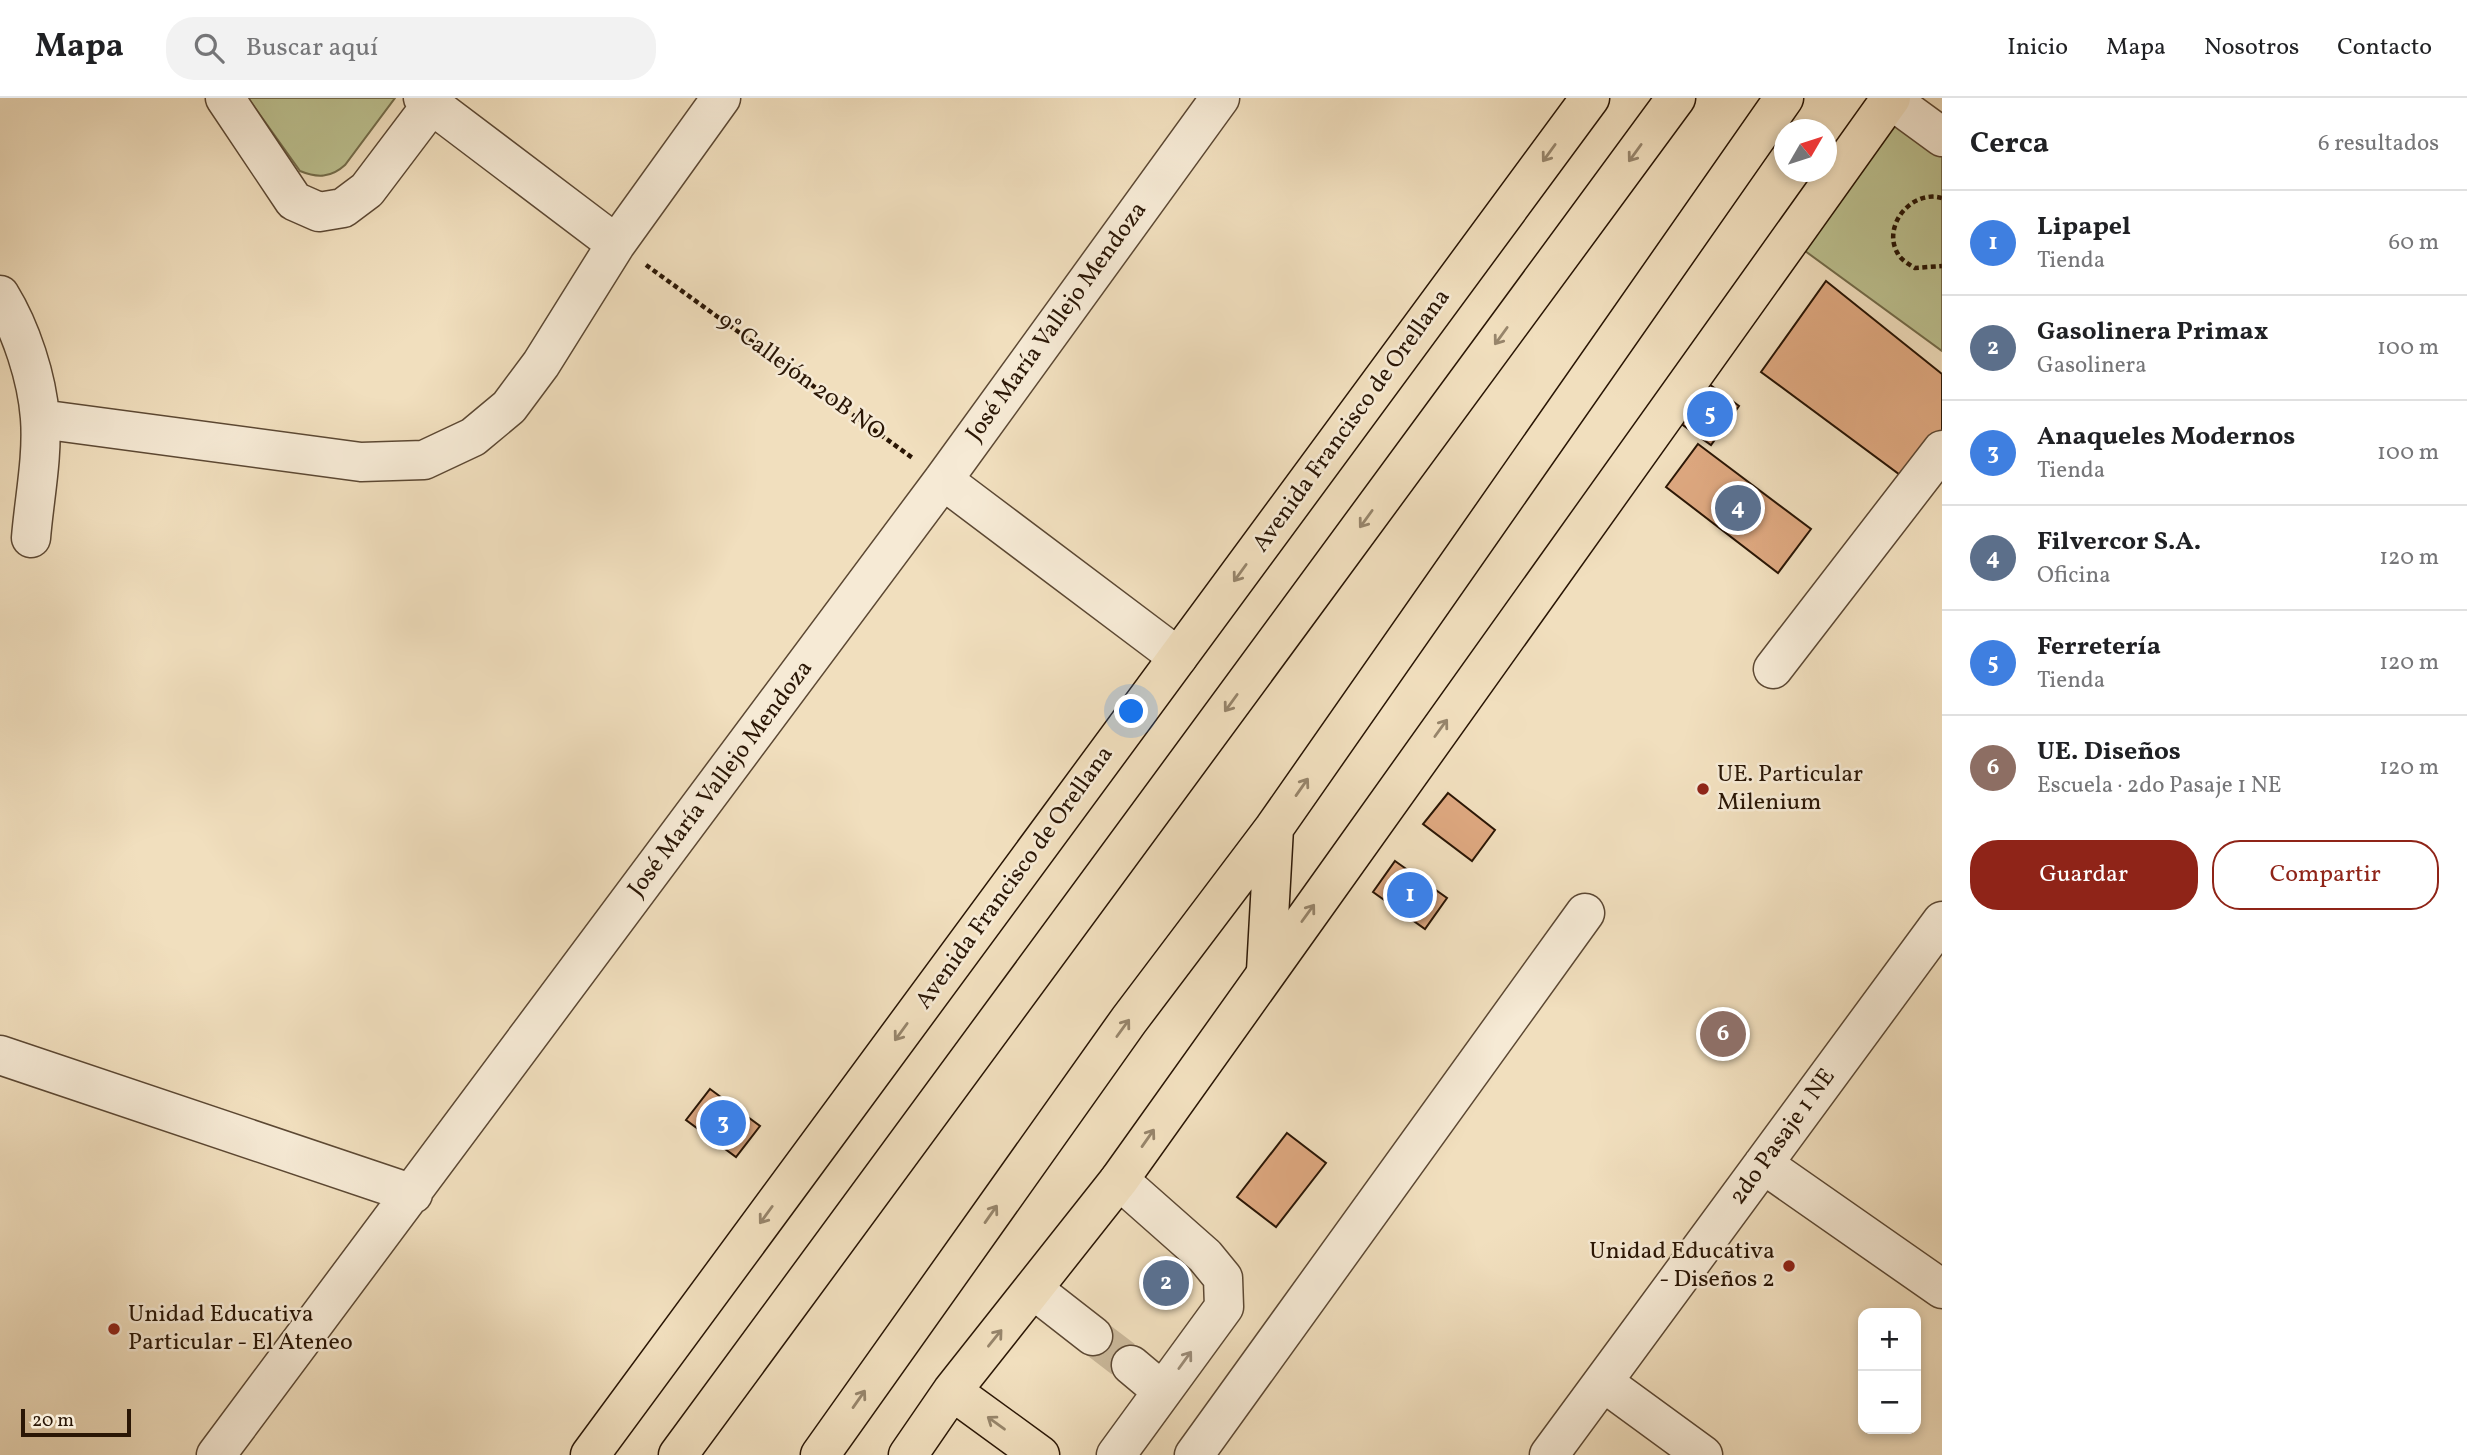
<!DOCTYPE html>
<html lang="es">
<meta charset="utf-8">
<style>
:root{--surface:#fff;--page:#f2f2f2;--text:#202124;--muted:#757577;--line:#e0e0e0;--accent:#8f2418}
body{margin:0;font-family:Vollkorn,serif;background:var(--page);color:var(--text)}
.controls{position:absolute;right:21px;bottom:21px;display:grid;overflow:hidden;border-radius:14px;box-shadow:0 4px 10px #0003}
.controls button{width:63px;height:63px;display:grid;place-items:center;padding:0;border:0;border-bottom:2px solid var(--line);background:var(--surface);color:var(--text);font:35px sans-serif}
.compass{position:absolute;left:1774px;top:21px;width:63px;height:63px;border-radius:50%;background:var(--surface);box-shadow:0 4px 10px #0003;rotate:51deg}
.scale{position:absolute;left:21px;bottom:18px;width:110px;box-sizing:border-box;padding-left:7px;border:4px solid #2a1605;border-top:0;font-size:19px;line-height:24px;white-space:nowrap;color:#2a1605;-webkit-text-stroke:5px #f6ead5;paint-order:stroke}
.you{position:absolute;left:1132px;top:614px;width:24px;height:24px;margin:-18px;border:5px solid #fff;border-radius:50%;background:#1a73e8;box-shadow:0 0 0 10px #1a73e833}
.badge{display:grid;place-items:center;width:46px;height:46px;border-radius:50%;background:var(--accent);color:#fff;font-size:23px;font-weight:700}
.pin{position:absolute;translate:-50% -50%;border:4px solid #fff;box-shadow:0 2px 7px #0006}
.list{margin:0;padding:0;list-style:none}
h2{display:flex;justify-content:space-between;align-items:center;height:91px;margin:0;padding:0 28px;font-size:30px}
h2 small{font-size:23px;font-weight:400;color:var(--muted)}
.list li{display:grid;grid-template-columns:46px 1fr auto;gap:21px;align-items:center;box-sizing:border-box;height:105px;padding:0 28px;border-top:2px solid var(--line)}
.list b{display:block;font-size:26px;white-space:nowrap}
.list p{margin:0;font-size:23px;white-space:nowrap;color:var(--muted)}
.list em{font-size:23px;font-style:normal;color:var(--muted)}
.actions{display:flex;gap:14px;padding:21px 28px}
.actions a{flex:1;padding:16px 0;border:2px solid var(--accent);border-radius:28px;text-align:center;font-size:24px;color:var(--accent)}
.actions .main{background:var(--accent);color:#fff}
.icon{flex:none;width:38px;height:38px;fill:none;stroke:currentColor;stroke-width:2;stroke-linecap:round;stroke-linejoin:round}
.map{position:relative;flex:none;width:1942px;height:1357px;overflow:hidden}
header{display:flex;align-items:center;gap:42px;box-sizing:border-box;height:98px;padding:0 35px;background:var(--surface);border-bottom:2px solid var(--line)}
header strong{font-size:33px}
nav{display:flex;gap:38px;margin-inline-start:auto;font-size:24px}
.search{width:490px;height:63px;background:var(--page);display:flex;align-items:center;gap:18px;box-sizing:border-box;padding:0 24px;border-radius:28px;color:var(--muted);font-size:26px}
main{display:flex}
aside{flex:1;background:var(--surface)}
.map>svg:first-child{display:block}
.green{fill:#bcc190;stroke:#736c4a;stroke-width:2}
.building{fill:#dfa981;stroke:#2a1605;stroke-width:2}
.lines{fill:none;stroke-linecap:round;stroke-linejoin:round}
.minor-tunnel{stroke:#c9b799;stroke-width:38;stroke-dasharray:38 19;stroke-linecap:butt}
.minor-casing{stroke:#5c4833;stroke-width:41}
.major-casing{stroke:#2a1605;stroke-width:41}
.highway-casing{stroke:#2a1605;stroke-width:41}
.path{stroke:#2a1605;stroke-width:4.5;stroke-dasharray:5 3.5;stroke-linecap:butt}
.minor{stroke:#f6ead5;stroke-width:38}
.major{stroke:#f1dfbe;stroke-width:38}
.highway{stroke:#f1dfbe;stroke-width:38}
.oneway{stroke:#97856b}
.oneway2{stroke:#9a8b77}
.poi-dot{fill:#8f2418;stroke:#f6ead5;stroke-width:2.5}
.labels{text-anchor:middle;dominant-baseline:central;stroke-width:5;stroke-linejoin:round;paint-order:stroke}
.street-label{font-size:24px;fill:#2a1605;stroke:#f6ead5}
.poi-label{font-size:24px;fill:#2a1605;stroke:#f6ead5;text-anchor:start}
</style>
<header>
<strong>Mapa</strong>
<div class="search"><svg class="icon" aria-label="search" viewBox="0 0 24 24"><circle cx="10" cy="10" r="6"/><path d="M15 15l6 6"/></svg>Buscar aquí</div>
<nav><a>Inicio</a><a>Mapa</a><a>Nosotros</a><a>Contacto</a></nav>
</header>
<main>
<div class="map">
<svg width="1942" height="1357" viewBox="0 0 1942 1357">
<rect width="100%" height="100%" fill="#f1dfbe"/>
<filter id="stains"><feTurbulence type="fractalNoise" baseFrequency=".00286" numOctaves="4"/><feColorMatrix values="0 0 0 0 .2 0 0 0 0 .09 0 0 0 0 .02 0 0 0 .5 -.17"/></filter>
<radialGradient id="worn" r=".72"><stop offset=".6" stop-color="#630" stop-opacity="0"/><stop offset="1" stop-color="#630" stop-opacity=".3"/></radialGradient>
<path class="green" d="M248,0H395L345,67C331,80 317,80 300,73Z
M1890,1L1942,39V253L1790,142Z"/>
<path class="building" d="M1826,183L1942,276V341L1911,385L1761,274Z
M1709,286L1739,308L1711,347L1680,325Z
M1698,346L1811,431L1778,475L1666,389Z
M1448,695L1495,732L1472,763L1423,726Z
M1395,763L1447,800L1425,831L1373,794Z
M710,991L760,1028L736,1059L686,1022Z
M1287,1035L1326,1065L1276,1129L1237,1099Z"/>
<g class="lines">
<path class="minor-tunnel" d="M1093,1238L1131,1267"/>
<defs>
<path id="minor" d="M225,0L294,103L319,114L343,110L367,92L432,6
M423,0L616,146
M1890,1L1942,39
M0,197C21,231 37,280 40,320C43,359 34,402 31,440
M40,321L361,364L424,362L473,339L509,309L541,266L616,146L721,0
M943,382L1178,559
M1773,571L1942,352
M0,957L413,1096
M1763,1066L1942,1191
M1034,1192L1093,1238
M1131,1267L1162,1293
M1603,1284L1703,1357
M216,1357L943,382L1220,0
M1116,1357L1224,1209L1223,1180L1205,1158L1119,1082
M1194,1357L1585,815
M1549,1357L1942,823"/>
<path id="major" d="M952,1293L1040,1357
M590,1357L1590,0
M908,1357L952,1293L1119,1082L1891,0"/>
<path id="highway" d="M1266,873L1274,730
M678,1357L1676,0
M820,1357L1129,922L1274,730L1784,0"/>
</defs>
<use href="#minor" class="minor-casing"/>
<use href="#major" class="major-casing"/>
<use href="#highway" class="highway-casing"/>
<path class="path" d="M1942,100C1912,91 1881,128 1898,156C1901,162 1910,167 1915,170L1942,168
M646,167L914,361"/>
<use href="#minor" class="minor"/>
<use href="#major" class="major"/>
<use href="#highway" class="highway"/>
</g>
<defs><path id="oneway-shaft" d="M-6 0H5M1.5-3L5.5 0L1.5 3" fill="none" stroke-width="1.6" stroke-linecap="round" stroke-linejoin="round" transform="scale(1.75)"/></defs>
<g class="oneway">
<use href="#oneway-shaft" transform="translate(1549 55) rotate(126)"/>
<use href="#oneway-shaft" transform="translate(1635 55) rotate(126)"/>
<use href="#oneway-shaft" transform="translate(1501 238) rotate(126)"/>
<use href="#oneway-shaft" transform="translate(1366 421) rotate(126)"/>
<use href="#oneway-shaft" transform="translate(1240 475) rotate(126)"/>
<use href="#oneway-shaft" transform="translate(1231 605) rotate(126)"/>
<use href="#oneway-shaft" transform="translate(1441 630) rotate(-54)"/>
<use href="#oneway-shaft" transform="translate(1302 689) rotate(-55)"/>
<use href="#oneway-shaft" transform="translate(1308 815) rotate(-54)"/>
<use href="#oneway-shaft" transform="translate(1123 930) rotate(-54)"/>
<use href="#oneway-shaft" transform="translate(901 934) rotate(126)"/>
<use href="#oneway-shaft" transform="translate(1148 1040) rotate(-55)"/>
<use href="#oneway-shaft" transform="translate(991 1116) rotate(-55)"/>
<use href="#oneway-shaft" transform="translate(766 1117) rotate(126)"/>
<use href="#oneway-shaft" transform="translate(995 1240) rotate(-51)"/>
<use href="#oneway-shaft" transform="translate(859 1301) rotate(-55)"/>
<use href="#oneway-shaft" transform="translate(996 1325) rotate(-144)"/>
</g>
<use class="oneway2" href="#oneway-shaft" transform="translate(1185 1262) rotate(-54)"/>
<g class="poi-dot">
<circle cx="1703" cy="691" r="7"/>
<circle cx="1789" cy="1168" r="7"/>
<circle cx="114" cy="1231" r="7"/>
</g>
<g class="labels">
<g class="street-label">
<text transform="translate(1057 224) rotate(-54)">José María Vallejo Mendoza</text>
<text transform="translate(801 279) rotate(36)">9° Callejón 20B NO</text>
<text transform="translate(1352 323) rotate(-54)">Avenida Francisco de Orellana</text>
<text transform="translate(721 681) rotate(-53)">José María Vallejo Mendoza</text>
<text transform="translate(1015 780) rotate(-54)">Avenida Francisco de Orellana</text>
<text transform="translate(1783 1039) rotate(-54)">2do Pasaje 1 NE</text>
</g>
<g class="poi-label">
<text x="1717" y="677">UE. Particular<tspan x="1717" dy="28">Milenium</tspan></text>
<text x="1775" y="1154" text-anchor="end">Unidad Educativa<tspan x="1775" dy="28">- Diseños 2</tspan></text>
<text x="128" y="1217">Unidad Educativa<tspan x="128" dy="28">Particular - El Ateneo</tspan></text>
</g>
</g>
<rect width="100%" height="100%" filter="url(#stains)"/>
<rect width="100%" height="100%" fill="url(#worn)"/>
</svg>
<div class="controls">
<button>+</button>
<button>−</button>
</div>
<svg class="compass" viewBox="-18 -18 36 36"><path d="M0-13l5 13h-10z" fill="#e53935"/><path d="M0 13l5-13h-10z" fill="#757577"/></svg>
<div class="scale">20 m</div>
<div class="you"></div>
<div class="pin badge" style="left:1410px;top:797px;background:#3f7fe0">1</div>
<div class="pin badge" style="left:1166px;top:1185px;background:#5c6f8a">2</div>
<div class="pin badge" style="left:723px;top:1025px;background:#3f7fe0">3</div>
<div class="pin badge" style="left:1738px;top:410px;background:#5c6f8a">4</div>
<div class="pin badge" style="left:1710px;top:316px;background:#3f7fe0">5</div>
<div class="pin badge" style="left:1723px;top:936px;background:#8d6e63">6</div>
</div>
<aside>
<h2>Cerca<small>6 resultados</small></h2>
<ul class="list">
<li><span class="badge" style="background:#3f7fe0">1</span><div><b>Lipapel</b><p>Tienda</p></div><em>60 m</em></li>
<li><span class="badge" style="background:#5c6f8a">2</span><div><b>Gasolinera Primax</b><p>Gasolinera</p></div><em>100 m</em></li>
<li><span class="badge" style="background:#3f7fe0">3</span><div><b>Anaqueles Modernos</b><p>Tienda</p></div><em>100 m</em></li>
<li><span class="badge" style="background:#5c6f8a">4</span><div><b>Filvercor S.A.</b><p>Oficina</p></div><em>120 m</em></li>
<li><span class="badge" style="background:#3f7fe0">5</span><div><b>Ferretería</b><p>Tienda</p></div><em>120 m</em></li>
<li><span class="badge" style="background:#8d6e63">6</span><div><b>UE. Diseños</b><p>Escuela · 2do Pasaje 1 NE</p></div><em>120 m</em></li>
</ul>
<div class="actions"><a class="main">Guardar</a><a>Compartir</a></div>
</aside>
</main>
